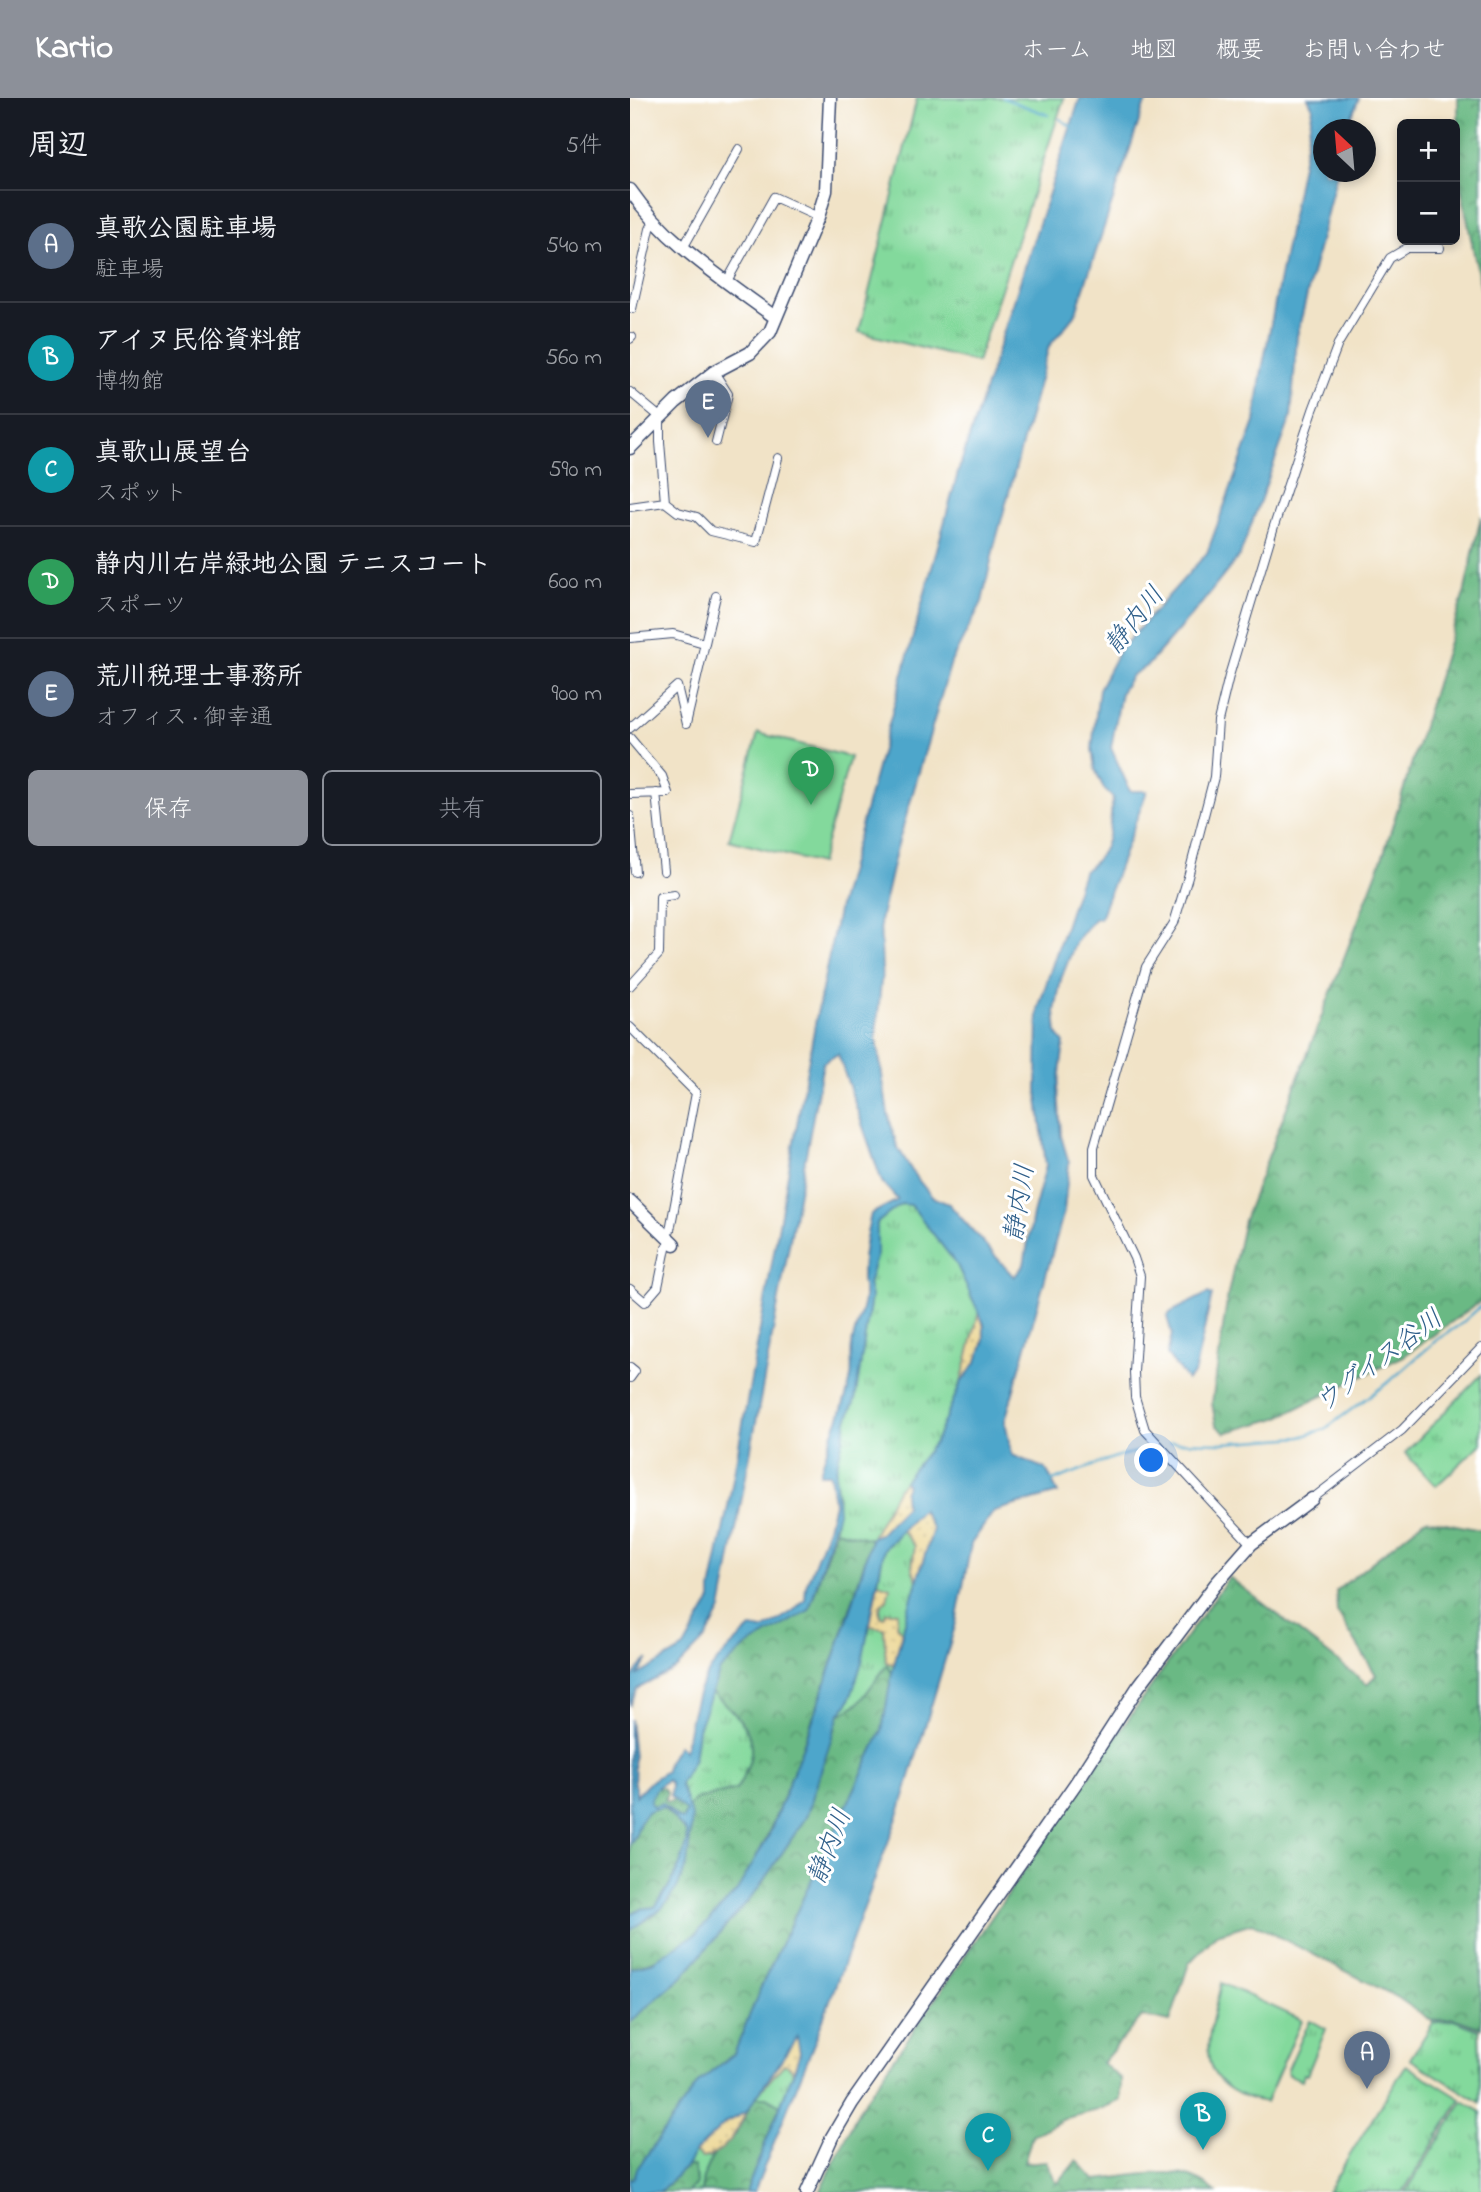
<!DOCTYPE html>
<html lang="ja">
<meta charset="utf-8">
<style>
:root{--surface:#171b24;--page:#242831;--text:#f1f3f6;--muted:#9ea1a6;--line:#363941;--accent:#8c9099}
body{margin:0;font-family:"Indie Flower","Klee One",sans-serif;background:var(--page);color:var(--text)}
.controls{position:absolute;right:21px;top:21px;display:grid;overflow:hidden;border-radius:10px;box-shadow:0 4px 10px #0003}
.controls button{width:63px;height:63px;display:grid;place-items:center;padding:0;border:0;border-bottom:2px solid var(--line);background:var(--surface);color:var(--text);font:35px sans-serif}
.compass{position:absolute;left:683px;top:21px;width:63px;height:63px;border-radius:50%;background:var(--surface);box-shadow:0 4px 10px #0003;rotate:334deg}
.you{position:absolute;left:522px;top:1363px;width:24px;height:24px;margin:-18px;border:5px solid #fff;border-radius:50%;background:#1a73e8;box-shadow:0 0 0 10px #1a73e833}
.badge{display:grid;place-items:center;width:46px;height:46px;border-radius:50%;background:var(--accent);color:#fff;font-size:23px;font-weight:700}
.pin{position:absolute;translate:-50% -58px;filter:drop-shadow(0 2px 4px #0008)}
.pin::after{content:'';position:absolute;top:37px;width:24px;height:21px;background:inherit;clip-path:polygon(0 0,100% 0,50% 100%)}
.list{margin:0;padding:0;list-style:none}
h2{display:flex;justify-content:space-between;align-items:center;height:91px;margin:0;padding:0 28px;font-size:30px}
h2 small{font-size:23px;font-weight:400;color:var(--muted)}
.list li{display:grid;grid-template-columns:46px 1fr auto;gap:21px;align-items:center;box-sizing:border-box;height:112px;padding:0 28px;border-top:2px solid var(--line)}
.list b{display:block;font-size:26px;white-space:nowrap}
.list p{margin:0;font-size:23px;white-space:nowrap;color:var(--muted)}
.list em{font-size:23px;font-style:normal;color:var(--muted)}
.actions{display:flex;gap:14px;padding:21px 28px}
.actions a{flex:1;padding:16px 0;border:2px solid var(--accent);border-radius:10px;text-align:center;font-size:24px;color:var(--accent)}
.actions .main{background:var(--accent);color:#fff}
.map{position:relative;flex:none;width:851px;height:2094px;overflow:hidden}
header{display:flex;align-items:center;gap:42px;box-sizing:border-box;height:98px;padding:0 35px;background:var(--accent);color:#fff}
header strong{font-size:33px}
nav{display:flex;gap:38px;margin-inline-start:auto;font-size:24px}
main{display:flex}
aside{flex:1;background:var(--surface)}
.map>svg:first-child{display:block}
.grass{fill:url(#grass-tufts);stroke:#4f847d;stroke-width:2}
.forest{fill:url(#forest-crowns);stroke:#427471;stroke-width:2}
.sand{fill:url(#sand-dots);stroke:#84847e;stroke-width:2}
.park{fill:#83d99c;stroke:#4f847d;stroke-width:2}
.water{fill:#4ea6cb;stroke:#346a94;stroke-width:2;fill-rule:evenodd}
.lines{fill:none;stroke-linecap:round;stroke-linejoin:round}
.stream{stroke:#4ea6cb;stroke-width:2.5}
.street-casing{stroke:#3b4a6e;stroke-width:10}
.secondary-casing{stroke:#3b4a6e;stroke-width:15}
.street{stroke:#fff;stroke-width:8}
.secondary{stroke:#fff;stroke-width:12}
.labels{text-anchor:middle;dominant-baseline:central;stroke-width:6;stroke-linejoin:round;paint-order:stroke}
.water-label{font-size:26px;font-style:italic;fill:#2f5f8a;stroke:#fff}
</style>
<header>
<strong>Kartio</strong>
<nav><a>ホーム</a><a>地図</a><a>概要</a><a>お問い合わせ</a></nav>
</header>
<main>
<aside>
<h2>周辺<small>5件</small></h2>
<ul class="list">
<li><span class="badge" style="background:#5c6f8a">A</span><div><b>真歌公園駐車場</b><p>駐車場</p></div><em>540 m</em></li>
<li><span class="badge" style="background:#0f9aa8">B</span><div><b>アイヌ民俗資料館</b><p>博物館</p></div><em>560 m</em></li>
<li><span class="badge" style="background:#0f9aa8">C</span><div><b>真歌山展望台</b><p>スポット</p></div><em>590 m</em></li>
<li><span class="badge" style="background:#2e9e5b">D</span><div><b>静内川右岸緑地公園 テニスコート</b><p>スポーツ</p></div><em>600 m</em></li>
<li><span class="badge" style="background:#5c6f8a">E</span><div><b>荒川税理士事務所</b><p>オフィス · 御幸通</p></div><em>900 m</em></li>
</ul>
<div class="actions"><a class="main">保存</a><a>共有</a></div>
</aside>
<div class="map">
<svg width="851" height="2094" viewBox="0 0 851 2094">
<defs>
<pattern id="grass-tufts" width="24" height="20" patternUnits="userSpaceOnUse" patternTransform="scale(1.75)"><rect width="24" height="20" fill="#83d99c"/><path d="M3 7l-1-3M5 7V3M7 7l1-3M15 17l-1-3M17 17v-4M19 17l1-3" fill="none" stroke="#6ab082"/></pattern>
<pattern id="forest-crowns" width="20" height="18" patternUnits="userSpaceOnUse" patternTransform="scale(1.75)"><rect width="20" height="18" fill="#6ab984"/><path d="M2 6a3 3 0 1 1 6 0M12 15a3 3 0 1 1 6 0" fill="none" stroke="#56976f"/></pattern>
<pattern id="sand-dots" width="8" height="8" patternUnits="userSpaceOnUse" patternTransform="scale(1.75)"><rect width="8" height="8" fill="#eeda9e"/><path d="M2 2h.1M6 6h.1" fill="none" stroke="#ccbb8a" stroke-width="1.8" stroke-linecap="round"/></pattern>
</defs>
<rect width="100%" height="100%" fill="#fff"/>
<filter id="ink" filterUnits="userSpaceOnUse"><feTurbulence type="fractalNoise" baseFrequency=".0143" numOctaves="2"/><feDisplacementMap in="SourceGraphic" scale="14" xChannelSelector="R" yChannelSelector="G"/><feConvolveMatrix kernelMatrix="1 2 1 2 8 2 1 2 1" color-interpolation-filters="sRGB"/></filter>
<filter id="wash" filterUnits="userSpaceOnUse"><feTurbulence type="fractalNoise" baseFrequency=".00686" numOctaves="4" result="noise"/><feDisplacementMap in="SourceGraphic" scale="28" xChannelSelector="R" yChannelSelector="G"/><feGaussianBlur stdDeviation="1.57" result="paint"/><feColorMatrix in="noise" values="0 0 0 0 0 0 0 0 0 0 0 0 0 0 0 0 0 1.4 0 .05"/><feComposite in="paint" operator="in"/></filter>
<g filter="url(#wash)">
<rect width="100%" height="100%" fill="#f1e3c7"/>
<path class="grass" d="M287,0H434L347,264L229,234Z
M271,1106L281,1107L327,1167L349,1214L331,1285L305,1344L267,1392L241,1441L205,1432L208,1397L205,1377L217,1322L225,1302L241,1199L238,1186L247,1156V1125Z
M851,1277V1346L806,1388L775,1355Z
M272,1432L285,1448L282,1471L287,1482L272,1534L266,1527L251,1519L248,1485L254,1451Z
M240,1528L254,1530L256,1564L264,1567L262,1575L257,1567L229,1605L209,1617L220,1602Z
M82,1594C120,1628 135,1644 106,1692L67,1701L58,1709L50,1686L64,1661L68,1631Z
M680,1922L696,1931L677,1977L674,1976L672,1982L658,1977L657,1973Z
M823,1922L849,1932L851,2005L780,1961L803,1925Z
M154,1966L161,1970L163,1975L150,2007L136,1999H125Z
M776,1967L831,2001L773,2094H697Z
M833,2003L851,2014V2094H776Z
M65,2054L72,2060L83,2058L73,2080L71,2094H57L66,2086L65,2068H57Z"/>
<path class="forest" d="M828,0H851V191L829,80Z
M851,418V1203L774,1258L647,1320L595,1335L586,1327L582,1305L598,1196L614,1122L754,755L835,492Z
M796,1421L851,1432V1930L823,1920L802,1923L767,1899L622,1825L587,1836L559,1865L540,1924L512,1918L472,1965L491,1981V2002L468,2012L436,2020L402,2038L394,2065L416,2063L427,2086L447,2062L465,2082C508,2079 551,2062 586,2094H190L230,2010L515,1597L599,1479L737,1586L746,1577L707,1514L706,1493Z
M205,1432L241,1441C219,1518 193,1594 165,1669C148,1711 133,1756 106,1794C80,1828 42,1860 0,1870V1832C10,1825 23,1819 31,1810C51,1789 68,1736 58,1709L67,1701L106,1692C135,1645 120,1628 82,1594L90,1572L117,1548L179,1512Z
M257,1567L262,1575L252,1633L131,1889L104,1956L69,1984L7,2071L4,2080L0,2082V1923L51,1880L128,1791L176,1719L209,1617L229,1605Z
M28,1689L33,1690L37,1695L35,1701L37,1704L45,1702L56,1713L53,1721L48,1720L32,1705L24,1708L20,1705V1700Z
M33,1709L57,1735C56,1763 41,1787 25,1809L10,1811L0,1816V1746C14,1727 4,1714 33,1709Z
M125,1999H136L150,2007L116,2094H71L73,2080L83,2058L106,2036Z
M57,2068H64L66,2086L57,2094H29Z"/>
<path class="sand" d="M349,1214C361,1240 349,1265 331,1285Z
M274,1383L277,1387L274,1395L276,1409L250,1436L242,1439L267,1392Z
M291,1411L303,1431L287,1482L282,1471L285,1448L272,1432Z
M248,1485L260,1489L257,1502L252,1505L249,1512L251,1519H254L256,1514H268L266,1527L272,1534L264,1567L256,1564L254,1530L240,1528Z
M166,1939L169,1941L170,1954L163,1975L161,1970L154,1966L125,1999Z
M116,2014C107,2034 95,2056 72,2060L65,2054L96,2024Z"/>
<path class="park" d="M128,635L220,659L190,766L99,742Z
M591,1885L672,1922L636,2004C613,2001 583,1987 579,1961C575,1941 587,1906 591,1885Z"/>
<path class="water" d="M450,0H519L514,8L445,217L419,248L364,449L352,504L321,564L266,753L250,823L252,873L246,937L258,1016L267,1048L285,1078L302,1099L319,1106L384,1179L394,1167L403,1116L416,1068L407,992L408,911L453,774C483,752 478,734 483,700L474,691L465,671L462,651L469,591L489,553L577,455L625,324L631,277L683,10L678,0H729L717,31L694,32V74H707L667,238L661,319L610,457L571,506L518,567L502,577L491,594L481,650L500,693H517L470,820L464,821L446,843L431,881L425,913L427,936L434,945L428,990L431,1038L439,1065L434,1113L375,1323L382,1357L416,1371L428,1395L364,1413L341,1446L326,1525L270,1712L185,1943L124,2094H116L168,1963L170,1954L167,1939L116,2014L96,2024L65,2054L57,2068L29,2094H0V2082L4,2080L7,2071L69,1984L104,1956L131,1889L252,1633L262,1575L278,1513L303,1431L292,1411L254,1451L232,1564L220,1602L209,1617L176,1719L128,1791L51,1880L0,1923V1870L20,1865L66,1836L106,1794L139,1737L183,1622L222,1508L242,1439L250,1436L275,1409L274,1395L277,1387L274,1383L305,1344L331,1285L347,1263L354,1244V1226L327,1167L281,1107L271,1106L247,1125V1156L238,1186L241,1199L225,1302L217,1322L205,1377L208,1414L179,1512L117,1548L90,1572L68,1631L64,1661L50,1686L62,1719L57,1766L47,1790L32,1810L0,1832V1816L10,1811L25,1809C41,1787 56,1763 57,1735L34,1709C4,1713 14,1727 0,1746V1621C2,1644 6,1663 4,1685L6,1689V1698L22,1682L36,1673L38,1664L48,1647L54,1653C60,1628 64,1595 79,1574C90,1557 107,1543 121,1530L133,1532L163,1513L175,1501L176,1488L198,1430L204,1405L200,1376H190C197,1342 215,1313 221,1279C223,1269 220,1258 222,1247C224,1232 232,1217 234,1201C235,1193 232,1187 232,1180C232,1158 236,1137 241,1116L268,1102L252,1084L208,956L193,965L91,1512L76,1540L47,1570L7,1591L0,1608C0,1586 0,1575 18,1561L7,1578L54,1550L81,1502V1492L99,1403L186,921L209,808L329,371ZM37,1682L41,1686L40,1698L56,1713L53,1721L48,1720L32,1705L24,1708L20,1705C21,1695 29,1687 37,1682Z
M578,1195L582,1197L564,1276L557,1282L537,1257L542,1236L537,1219L541,1214Z"/>
<g class="lines">
<path class="stream" d="M373,0L418,17
M430,21L442,29
M540,1344L593,1345L671,1339L695,1331L760,1283L808,1241L831,1226L851,1208
M420,1384L488,1358L513,1353"/>
</g>
</g>
<g filter="url(#ink)">
<g class="lines">
<defs>
<path id="street" d="M53,150L109,51
M97,183L144,99L188,119
M2,211L20,131L24,123
M0,241L2,239
M84,274L98,296L86,344
M0,294L30,319V344L35,404
M0,409L35,404L48,414L67,419L81,433L126,444L148,360
M0,540L43,536L74,545
M0,630L47,588L56,626L86,498
M0,640L32,678L38,695L0,696
M26,695L34,773
M0,718L5,774
M0,888L29,856L30,799L44,797
M0,929L66,995L40,1132
M0,1191L15,1204L28,1189L36,1150
M0,1269L5,1273L0,1280
M682,1401L772,1332L851,1250
M621,1446L515,1332L505,1299L504,1274L510,1178L504,1160L464,1077V1049L516,869L544,825L558,779L584,679L588,623L599,578L644,428L683,312L708,246L760,160L777,150H810"/>
<path id="secondary" d="M0,92C37,146 95,182 146,220
M0,350L46,304L84,274L120,255L140,234L188,119L196,93L200,0
M0,1103L44,1146
M177,2094L202,2039L222,2005L446,1685L508,1589L585,1487L621,1446L682,1401"/>
</defs>
<use href="#street" class="street-casing"/>
<use href="#secondary" class="secondary-casing"/>
<use href="#street" class="street"/>
<use href="#secondary" class="secondary"/>
</g>
</g>
<g class="labels">
<g class="water-label">
<text transform="translate(506 523) rotate(-51)">静内川</text>
<text transform="translate(391 1105) rotate(-81)">静内川</text>
<text transform="translate(750 1264) rotate(-37)">ウグイス谷川</text>
<text transform="translate(201 1749) rotate(-69)">静内川</text>
</g>
</g>
</svg>
<div class="controls">
<button>+</button>
<button>−</button>
</div>
<svg class="compass" viewBox="-18 -18 36 36"><path d="M0-13l5 13h-10z" fill="#e53935"/><path d="M0 13l5-13h-10z" fill="#9ea1a6"/></svg>
<div class="you"></div>
<div class="pin badge" style="left:737px;top:1991px;background:#5c6f8a">A</div>
<div class="pin badge" style="left:573px;top:2052px;background:#0f9aa8">B</div>
<div class="pin badge" style="left:358px;top:2073px;background:#0f9aa8">C</div>
<div class="pin badge" style="left:181px;top:707px;background:#2e9e5b">D</div>
<div class="pin badge" style="left:78px;top:340px;background:#5c6f8a">E</div>
</div>
</main>
